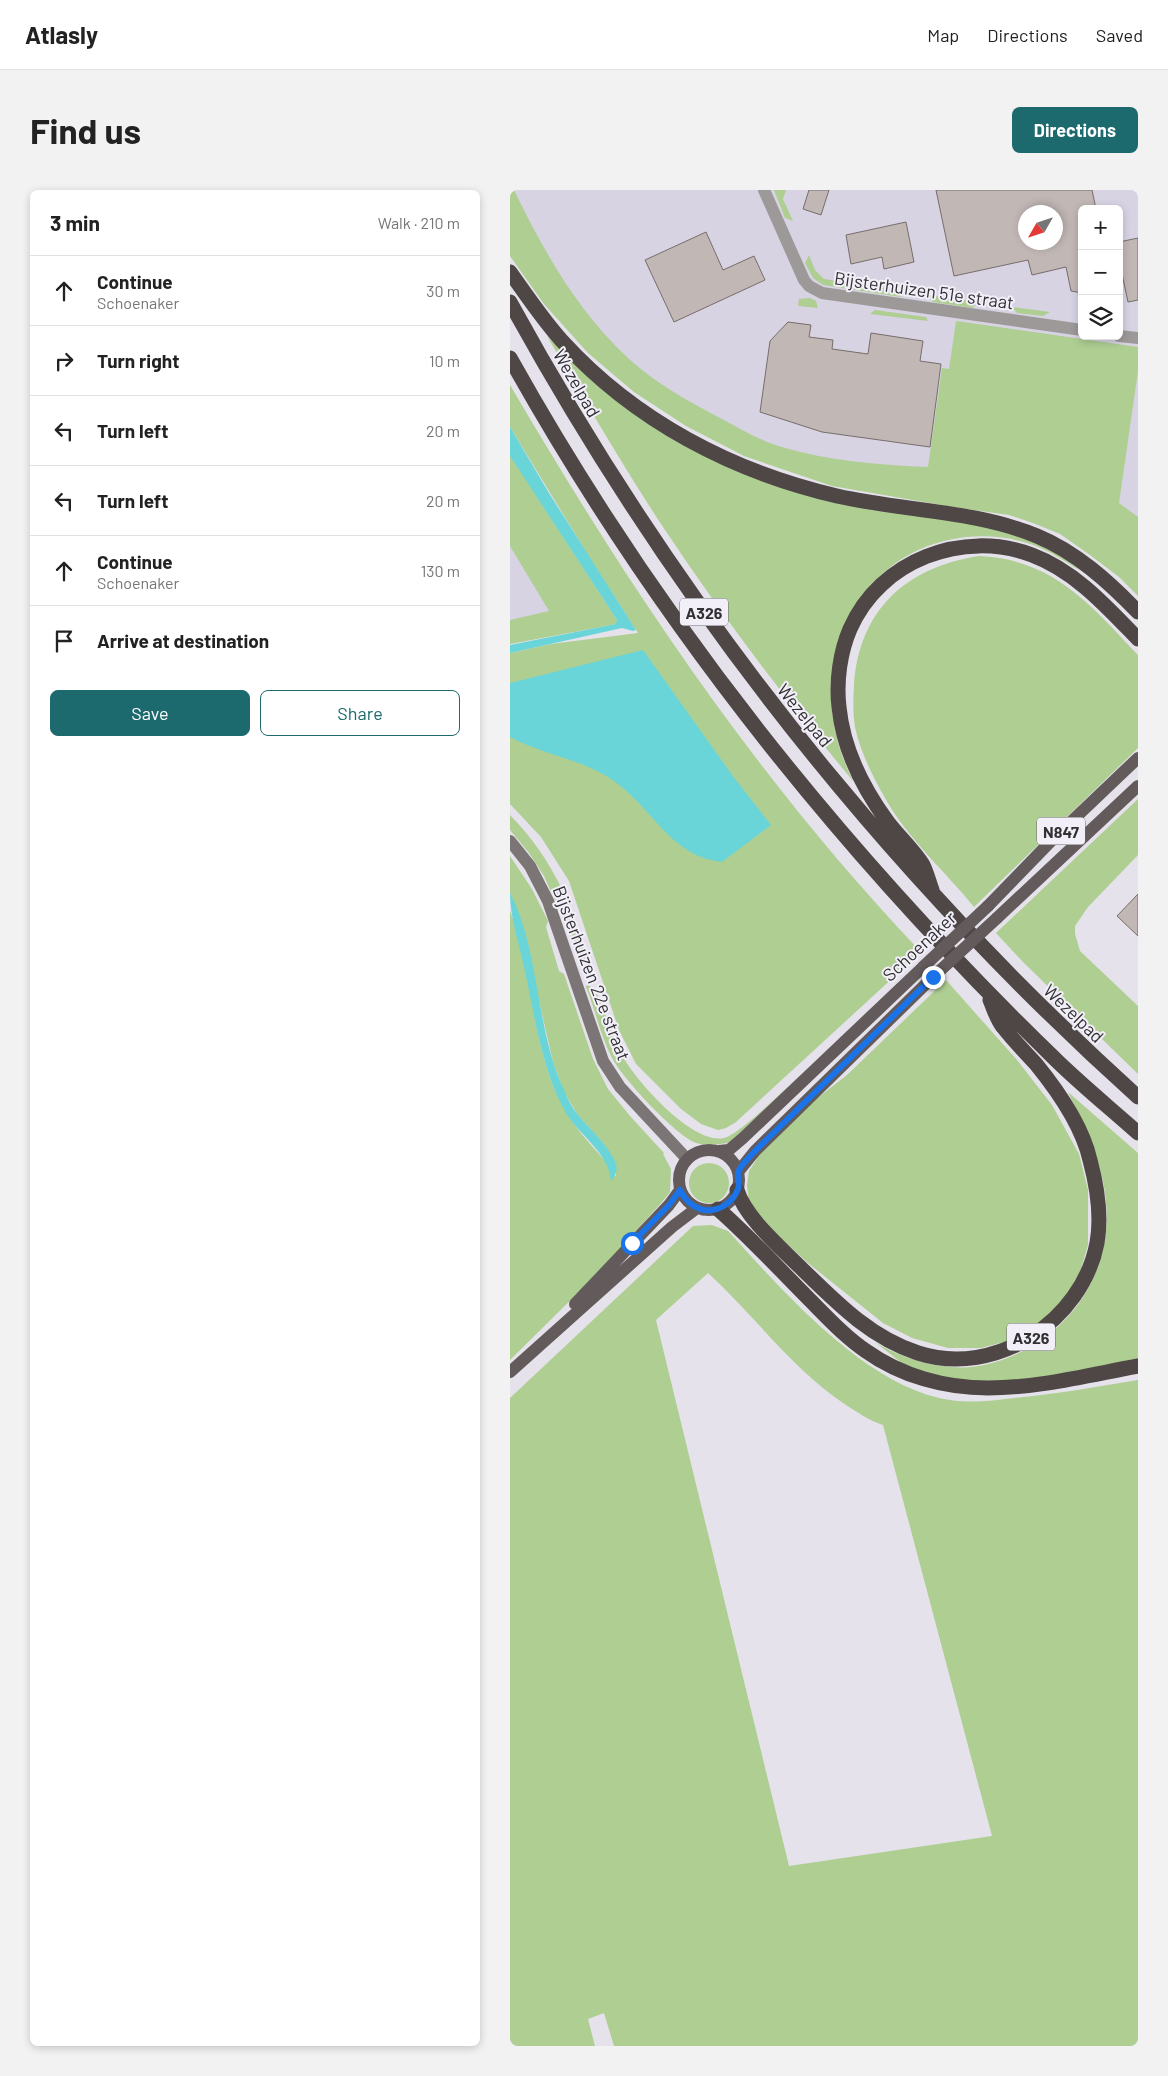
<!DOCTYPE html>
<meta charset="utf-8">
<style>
:root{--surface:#fff;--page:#f2f2f2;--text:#222;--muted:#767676;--line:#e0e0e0;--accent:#1c696e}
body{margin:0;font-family:Barlow,sans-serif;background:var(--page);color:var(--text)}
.controls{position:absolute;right:15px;top:15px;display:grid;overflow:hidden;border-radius:8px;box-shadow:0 2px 8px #0003}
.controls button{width:45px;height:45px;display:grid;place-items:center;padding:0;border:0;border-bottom:1px solid var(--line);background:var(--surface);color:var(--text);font:25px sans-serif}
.compass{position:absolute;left:508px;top:15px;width:45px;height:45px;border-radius:50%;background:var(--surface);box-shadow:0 2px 8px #0003;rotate:231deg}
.stop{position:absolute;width:15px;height:15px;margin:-11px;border:4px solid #1a73e8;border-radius:50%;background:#fff}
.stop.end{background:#1a73e8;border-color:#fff;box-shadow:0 1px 5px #0008}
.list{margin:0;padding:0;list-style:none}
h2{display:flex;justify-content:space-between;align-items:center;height:65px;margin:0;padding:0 20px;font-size:21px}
h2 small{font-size:16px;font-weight:400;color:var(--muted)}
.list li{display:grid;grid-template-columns:32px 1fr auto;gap:15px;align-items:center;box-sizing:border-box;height:70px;padding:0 20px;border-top:1px solid var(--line)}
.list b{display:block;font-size:19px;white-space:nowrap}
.list p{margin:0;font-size:16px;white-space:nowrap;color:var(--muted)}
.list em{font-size:16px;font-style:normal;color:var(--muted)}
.actions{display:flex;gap:10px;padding:15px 20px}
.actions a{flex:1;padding:11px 0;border:1px solid var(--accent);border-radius:8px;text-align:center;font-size:18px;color:var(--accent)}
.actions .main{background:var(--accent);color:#fff}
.icon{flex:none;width:28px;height:28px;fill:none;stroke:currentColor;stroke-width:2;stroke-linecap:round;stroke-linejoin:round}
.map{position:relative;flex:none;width:628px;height:1856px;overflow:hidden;border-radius:8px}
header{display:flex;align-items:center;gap:30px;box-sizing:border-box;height:70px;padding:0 25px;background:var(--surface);border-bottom:1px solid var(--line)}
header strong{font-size:24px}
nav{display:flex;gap:28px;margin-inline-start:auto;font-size:18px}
.intro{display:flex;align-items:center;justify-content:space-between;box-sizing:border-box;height:120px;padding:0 30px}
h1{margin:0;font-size:35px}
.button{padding:12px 22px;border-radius:8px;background:var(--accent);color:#fff;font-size:18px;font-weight:700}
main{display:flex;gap:30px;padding:0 30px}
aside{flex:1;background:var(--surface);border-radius:8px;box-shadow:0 2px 8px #0003}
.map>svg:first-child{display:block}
.built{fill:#d7d3e3;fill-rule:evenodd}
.green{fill:#aece92;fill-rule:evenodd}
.water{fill:#69d5d9}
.building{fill:#c1b7b5;stroke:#766d6b;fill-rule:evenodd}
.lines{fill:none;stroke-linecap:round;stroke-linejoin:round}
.street{stroke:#9d9999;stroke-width:12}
.secondary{stroke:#7b7575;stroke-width:12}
.primary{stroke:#635b5b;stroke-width:12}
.highway{stroke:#4f4646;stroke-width:15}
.primary-bridge{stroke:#635b5b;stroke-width:12}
.route{stroke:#1a73e8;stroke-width:6}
.labels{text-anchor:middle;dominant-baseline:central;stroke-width:4;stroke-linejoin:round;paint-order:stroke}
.shield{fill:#f2eff8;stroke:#6b696e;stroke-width:1}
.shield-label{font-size:16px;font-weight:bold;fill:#313033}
.street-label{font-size:18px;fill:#313033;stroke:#f2eff8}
</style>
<header>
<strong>Atlasly</strong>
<nav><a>Map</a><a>Directions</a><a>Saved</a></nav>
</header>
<div class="intro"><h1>Find us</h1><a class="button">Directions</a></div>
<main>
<aside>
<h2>3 min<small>Walk · 210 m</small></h2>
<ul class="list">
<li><svg class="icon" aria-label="ahead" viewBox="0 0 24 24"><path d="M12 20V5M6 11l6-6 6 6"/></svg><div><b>Continue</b><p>Schoenaker</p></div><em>30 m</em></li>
<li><svg class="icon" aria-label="right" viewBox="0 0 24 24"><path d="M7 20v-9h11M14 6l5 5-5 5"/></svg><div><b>Turn right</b></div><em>10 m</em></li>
<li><svg class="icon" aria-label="left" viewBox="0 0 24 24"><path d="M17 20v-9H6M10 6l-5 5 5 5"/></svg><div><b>Turn left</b></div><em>20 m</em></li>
<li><svg class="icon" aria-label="left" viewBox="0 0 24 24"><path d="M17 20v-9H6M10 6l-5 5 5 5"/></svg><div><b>Turn left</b></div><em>20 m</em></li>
<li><svg class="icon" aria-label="ahead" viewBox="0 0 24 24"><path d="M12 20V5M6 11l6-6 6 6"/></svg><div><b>Continue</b><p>Schoenaker</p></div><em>130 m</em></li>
<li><svg class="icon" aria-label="arrive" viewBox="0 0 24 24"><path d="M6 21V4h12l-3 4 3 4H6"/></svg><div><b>Arrive at destination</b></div></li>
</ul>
<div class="actions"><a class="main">Save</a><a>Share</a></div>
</aside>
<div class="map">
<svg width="628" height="1856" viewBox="0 0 628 1856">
<rect width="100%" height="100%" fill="#e5e2eb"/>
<path class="built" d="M0,0H628V346L228,250L103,171L23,73ZM572,19H609V146H572ZM516,22H546V52H516Z
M0,291L82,433L0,451Z"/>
<path class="green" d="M0,0H4C33,60 68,122 118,168C145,193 178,211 210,228C231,239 252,252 275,258C321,271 370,275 418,277L432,178L439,179L446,131L628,157V181L609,313L628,327V406L609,387L580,365L550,344L523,333L499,325L443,317L322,296L234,266L176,236L124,202L78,163L34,114L0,66Z
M264,0H276L273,9L283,31L275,28Z
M299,65L305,80L314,89L396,101L391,107L313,95L303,88L295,73Z
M418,105L469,112L462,118L423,112Z
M300,108L306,111L308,118L288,116L289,109Z
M502,117L540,122L533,126L507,123Z
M365,120L416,127L418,131L360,124Z
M37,146L68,176L243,283L482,333L554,365L569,380C555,371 541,362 526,356C468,334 395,350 357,401C349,412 345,430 339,443C334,457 326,471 322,485C320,491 321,498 321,504C322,537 329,562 343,591C275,509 210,423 151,334C111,273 74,209 37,146Z
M0,195C119,398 248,591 411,762L226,932L216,938L208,940L191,934L171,919L126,874L109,840L59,691L31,647L0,614V463L41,454L128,443L81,370L0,237Z
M0,265L107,430V434L0,454V430L39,421L0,356Z
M469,366C543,369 581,415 628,465V558L464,717C435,681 397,648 375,608C363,587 350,561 345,537C343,524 343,509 344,496C349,419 397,377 469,366Z
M628,609V665L578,717L565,736V744L570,761L628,816V884L513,772L486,743Z
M0,625C44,669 69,727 81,789L76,786L62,744L56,735L34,686L19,663L0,640Z
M0,666L22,699L38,731L36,737L49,781L54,784L83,869L98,899L120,926L154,963L153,964L161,979L160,1002L152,1012L89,1082L0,1170V721C25,786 20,862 57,923C67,941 84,958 98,974L101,984L106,986V974L93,953L67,924L54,902L43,872L11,732L0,703Z
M436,790L507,870L542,915L569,964L578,1000V1055L570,1082L553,1112L534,1131L505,1149L471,1158H438L402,1148L373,1133L298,1073L265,1043L239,1013L237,995L239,981L247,969V964L292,920L337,885Z
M77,795L83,798L87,804C97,824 101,848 113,867C127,892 183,955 214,948C229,945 279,895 294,882L220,952C210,955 196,956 186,953C165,945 111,887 101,866C90,844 85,819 76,797Z
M558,902L628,963V1174L534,1190L444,1192L393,1174L365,1152C394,1170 440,1183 474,1175C540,1160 590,1108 596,1039C601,989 579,946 558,902Z
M179 993a20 20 0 1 1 40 0a20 20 0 1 1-40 0Z
M202,1035L218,1041C272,1100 349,1189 429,1208C454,1214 480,1211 504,1208C546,1204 587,1197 628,1190V1856H104L94,1823L78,1829L85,1856H0V1208L183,1036ZM198,1083C245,1126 282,1179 336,1215C347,1222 360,1231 373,1235L482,1646L279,1676L146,1130Z"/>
<path class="water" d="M0,237L39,303L126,440L123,441L112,438L0,463V455L106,434L107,430L0,266Z
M133,460L225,589L261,635L212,672C162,667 144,621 108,594C76,569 35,566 0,547V493Z
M0,703C31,763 25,841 55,902C58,910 63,919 68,925C79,938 101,958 106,974C108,980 105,987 101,991C99,963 70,946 56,923C31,879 25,826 14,777C9,753 0,728 0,703Z"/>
<path class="building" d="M299,0H319L311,25L293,19Z
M426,0H582L586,19H572V103L561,101L556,77L522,85L518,70L444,86ZM516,22H546V52H516Z
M396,32L404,72L374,79L372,67L341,74L336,45Z
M196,42L213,80L244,66L255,90L164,132L135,70Z
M628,48V110L618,112L609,70V52Z
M278,132L301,135L299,147L323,150L322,159L358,164L361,143L413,151L410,171L431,174L420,257L312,242L250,222L260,151Z
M628,704V746L607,726Z"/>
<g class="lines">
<path class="street" d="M254,0L294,90L299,96L312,103L572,140
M609,146L628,148"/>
<path class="secondary" d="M0,651L20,676L38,711L93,871L110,897L177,969"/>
<path class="primary" d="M478,716L544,648L628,568
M487,728L628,596
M169 990a30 30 0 1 1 60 0a30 30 0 1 1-60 0Z
M209,961L219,960L233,948L413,777
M228,982L245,961L423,787
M65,1114L159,1015L170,1000
M0,1182L162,1037L187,1018"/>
<path class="highway" d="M0,82C17,106 33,130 52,151C125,231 223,282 327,306C393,321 464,320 527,346C566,362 599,392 628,422
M0,112C164,411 375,679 628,907
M0,168C144,426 330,660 542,866C569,893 599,917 628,943
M422,700C419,692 417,683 413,675C403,659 388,646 377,631C353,598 333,558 329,517C326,492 330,462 340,439C370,370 453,339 522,365C565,381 597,417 628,449
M227,1000C235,1027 269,1056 289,1076C325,1111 359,1147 408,1163C486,1188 572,1131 587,1053C592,1025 587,996 580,970C572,935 548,901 526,874C515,862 503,850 493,837C487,830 484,819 480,810
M208,1019C240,1047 268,1078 297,1107C316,1126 334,1146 356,1161C391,1186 435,1198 478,1198C528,1198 579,1185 628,1176"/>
<path class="primary-bridge" d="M413,777L478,716
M423,787L487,728"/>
</g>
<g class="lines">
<path class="route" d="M122,1053L159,1015L170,1000C176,1011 182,1017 194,1020C208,1022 223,1013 228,999C230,993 227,989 228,983C229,976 240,967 245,961L423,787"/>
</g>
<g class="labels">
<g class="shield">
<rect x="170" y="408.5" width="48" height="27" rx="4"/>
<rect x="527" y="627.5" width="48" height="27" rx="4"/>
<rect x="497" y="1133.5" width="48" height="27" rx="4"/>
</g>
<g class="shield-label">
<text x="194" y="422">A326</text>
<text x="551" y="641">N847</text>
<text x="521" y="1147">A326</text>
</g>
<g class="street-label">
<text transform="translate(414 100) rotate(8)">Bijsterhuizen 51e straat</text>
<text transform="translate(67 193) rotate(60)">Wezelpad</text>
<text transform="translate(295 525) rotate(51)">Wezelpad</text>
<text transform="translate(409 756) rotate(-43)">Schoenaker</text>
<text transform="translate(82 783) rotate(69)">Bijsterhuizen 22e straat</text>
<text transform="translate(564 823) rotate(44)">Wezelpad</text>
</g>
</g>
</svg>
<div class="controls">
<button>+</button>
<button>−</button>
<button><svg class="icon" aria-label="layers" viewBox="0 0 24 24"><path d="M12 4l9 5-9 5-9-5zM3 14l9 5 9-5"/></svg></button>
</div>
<svg class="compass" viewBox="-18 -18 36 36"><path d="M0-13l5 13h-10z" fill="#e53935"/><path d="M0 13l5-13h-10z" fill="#767676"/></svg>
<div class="stop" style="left:122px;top:1053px"></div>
<div class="stop end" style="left:423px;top:787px"></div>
</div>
</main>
